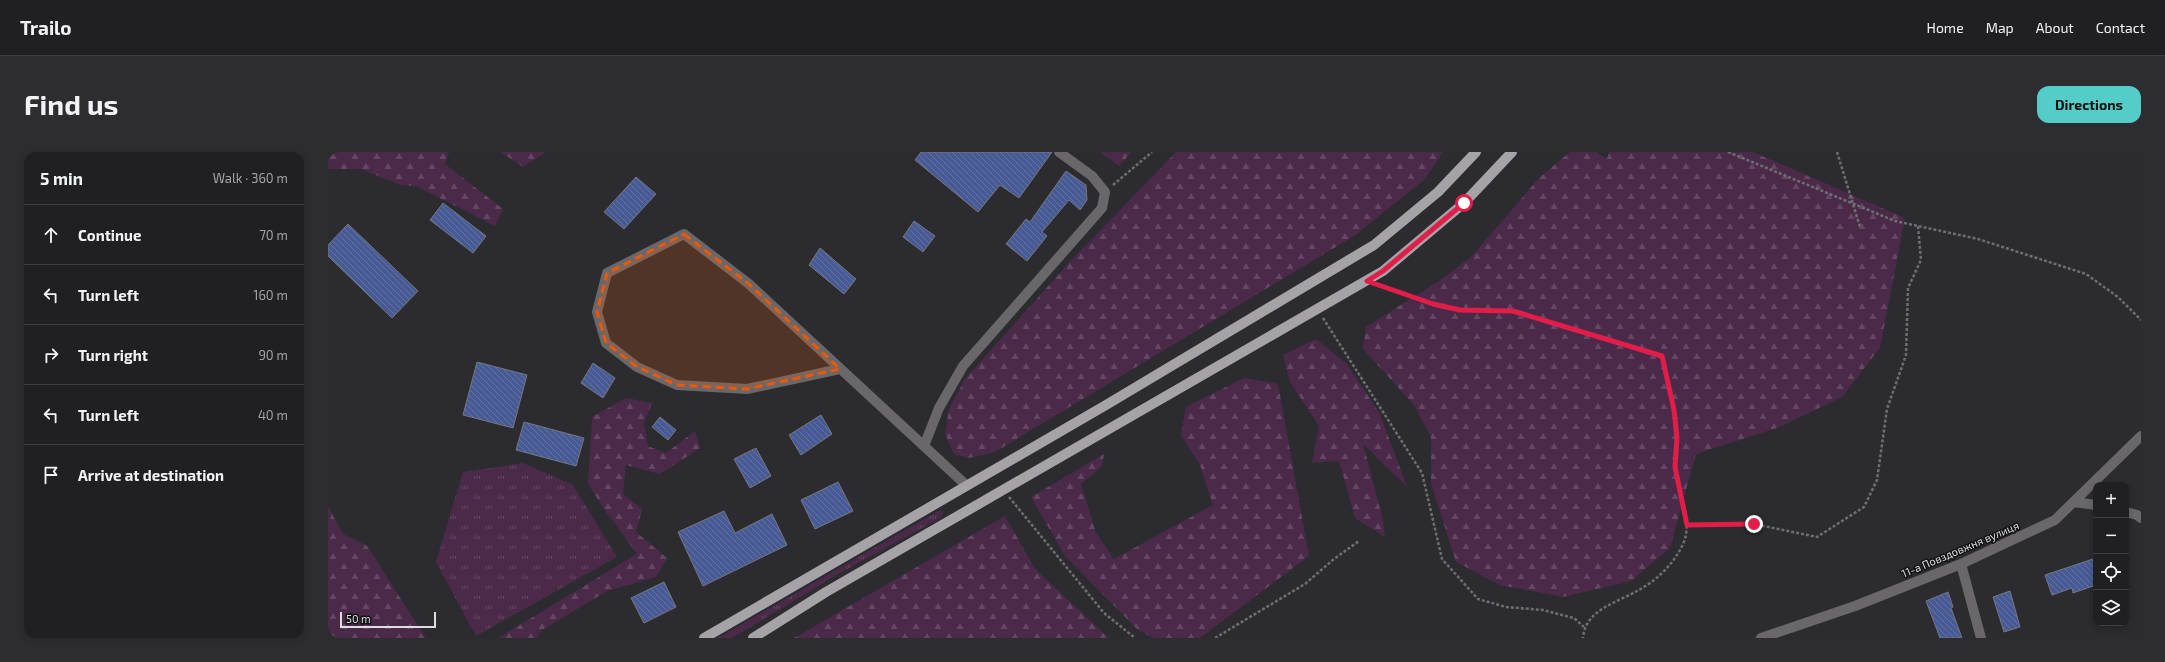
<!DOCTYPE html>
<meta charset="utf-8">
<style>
:root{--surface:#202024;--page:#2d2d31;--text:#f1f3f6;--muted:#a2a3a6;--line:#3d3e41;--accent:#54cdc8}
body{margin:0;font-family:"Exo 2",sans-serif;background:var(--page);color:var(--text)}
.controls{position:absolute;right:12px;bottom:12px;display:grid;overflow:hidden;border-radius:8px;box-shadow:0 2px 6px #0003}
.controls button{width:36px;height:36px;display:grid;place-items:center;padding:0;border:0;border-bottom:1px solid var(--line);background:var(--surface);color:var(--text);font:20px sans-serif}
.scale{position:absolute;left:12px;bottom:10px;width:96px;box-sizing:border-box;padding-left:4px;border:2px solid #dddce0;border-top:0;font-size:11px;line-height:14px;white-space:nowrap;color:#dddce0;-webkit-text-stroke:3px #141416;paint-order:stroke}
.stop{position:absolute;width:12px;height:12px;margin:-9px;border:3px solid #e11d48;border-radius:50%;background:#fff}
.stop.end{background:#e11d48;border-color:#fff;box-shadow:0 1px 4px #0008}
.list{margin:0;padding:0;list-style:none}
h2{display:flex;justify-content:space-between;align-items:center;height:52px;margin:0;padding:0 16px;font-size:17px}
h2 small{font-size:13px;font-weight:400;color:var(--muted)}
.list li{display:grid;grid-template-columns:26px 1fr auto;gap:12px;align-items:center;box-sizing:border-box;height:60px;padding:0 16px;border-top:1px solid var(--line)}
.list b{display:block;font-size:15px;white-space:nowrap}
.list em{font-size:13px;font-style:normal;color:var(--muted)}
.icon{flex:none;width:22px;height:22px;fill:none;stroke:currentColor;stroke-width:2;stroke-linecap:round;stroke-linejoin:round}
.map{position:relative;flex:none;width:1813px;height:486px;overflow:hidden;border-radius:12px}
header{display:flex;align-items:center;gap:24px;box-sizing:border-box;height:56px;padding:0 20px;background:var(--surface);border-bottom:1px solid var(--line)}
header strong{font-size:19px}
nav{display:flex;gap:22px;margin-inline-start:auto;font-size:14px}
.intro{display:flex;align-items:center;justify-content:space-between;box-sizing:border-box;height:96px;padding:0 24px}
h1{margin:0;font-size:28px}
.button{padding:10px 18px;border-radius:12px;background:var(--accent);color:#111;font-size:14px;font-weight:700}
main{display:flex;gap:24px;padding:0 24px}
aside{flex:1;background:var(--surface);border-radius:12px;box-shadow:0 2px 6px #0003}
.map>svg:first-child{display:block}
.grass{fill:url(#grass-tufts)}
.forest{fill:url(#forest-firs)}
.building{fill:url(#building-back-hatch);stroke:#75777d}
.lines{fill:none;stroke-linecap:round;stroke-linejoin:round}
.path{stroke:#6e6e72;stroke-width:2.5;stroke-dasharray:3 2;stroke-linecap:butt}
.minor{stroke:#69676a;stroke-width:10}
.major{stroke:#a5a3a8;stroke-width:10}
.route{stroke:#e11d48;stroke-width:5}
.marked{fill:#e8590c;fill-opacity:0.2;stroke:#e8590c;stroke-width:3;stroke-dasharray:8 5;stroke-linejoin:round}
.labels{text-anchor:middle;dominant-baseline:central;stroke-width:3;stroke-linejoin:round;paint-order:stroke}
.street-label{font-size:11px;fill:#dddce0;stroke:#141416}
</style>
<header>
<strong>Trailo</strong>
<nav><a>Home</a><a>Map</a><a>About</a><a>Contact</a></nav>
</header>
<div class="intro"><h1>Find us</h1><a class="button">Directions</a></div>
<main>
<aside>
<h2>5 min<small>Walk · 360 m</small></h2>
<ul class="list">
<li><svg class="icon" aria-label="ahead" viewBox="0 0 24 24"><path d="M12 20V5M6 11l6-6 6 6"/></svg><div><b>Continue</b></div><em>70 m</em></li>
<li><svg class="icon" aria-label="left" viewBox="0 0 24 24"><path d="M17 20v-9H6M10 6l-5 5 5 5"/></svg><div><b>Turn left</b></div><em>160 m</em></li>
<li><svg class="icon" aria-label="right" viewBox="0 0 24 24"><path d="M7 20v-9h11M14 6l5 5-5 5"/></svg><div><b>Turn right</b></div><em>90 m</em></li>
<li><svg class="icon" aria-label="left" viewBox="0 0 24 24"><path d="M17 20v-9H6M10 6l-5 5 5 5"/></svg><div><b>Turn left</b></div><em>40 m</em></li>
<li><svg class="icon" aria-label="arrive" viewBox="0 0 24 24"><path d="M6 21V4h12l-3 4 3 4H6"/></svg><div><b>Arrive at destination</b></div></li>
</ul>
</aside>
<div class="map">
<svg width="1813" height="486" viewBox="0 0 1813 486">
<defs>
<pattern id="grass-tufts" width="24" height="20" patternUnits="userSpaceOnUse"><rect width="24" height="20" fill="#4b2a49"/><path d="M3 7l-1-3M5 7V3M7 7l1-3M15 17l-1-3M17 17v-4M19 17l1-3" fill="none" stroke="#644863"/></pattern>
<pattern id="forest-firs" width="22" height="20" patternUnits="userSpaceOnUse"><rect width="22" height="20" fill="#4b2a49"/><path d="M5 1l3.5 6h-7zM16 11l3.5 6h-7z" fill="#644863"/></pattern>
<pattern id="building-back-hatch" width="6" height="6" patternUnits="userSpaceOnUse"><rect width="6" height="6" fill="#485a93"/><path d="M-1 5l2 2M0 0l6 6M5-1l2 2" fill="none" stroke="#6271a2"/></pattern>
</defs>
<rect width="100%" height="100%" fill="#2b2b30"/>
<path class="grass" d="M195,311L245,333L289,405L148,484L108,410L135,320Z
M612,358L616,360L612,366L512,421L404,486H390Z"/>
<path class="forest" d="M0,0H121L117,12L175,57L167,74L88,34L73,33L33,17H0Z
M173,0H218L195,15Z
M772,0H804L791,14Z
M848,0H1115L1097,27L1026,84L667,300L641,306L626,302L617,282L621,257L637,227L740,112Z
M1242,0H1268L1279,7L1281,0H1425L1577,66L1552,196L1514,245L1449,276L1368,302L1342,396L1303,429L1235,445L1172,433L1128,410L1103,331V285L1086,253L1035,197L1038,175L1114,127L1144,104L1211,26Z
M988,187L1019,212L1052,262L1079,335L1035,292L1055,368L1057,385L1027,366L1011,309L984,311L991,274L962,230L955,203Z
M916,226L950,232L981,404L872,486H825L810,478L737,404L703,345L776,302L774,314L753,332L768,381L786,407L885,353L872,313L853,283L858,255Z
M298,246L324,251L316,271L320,294L338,301L367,279L372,296L332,322L298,313L295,342L314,357L308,380L339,406L328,425L279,439L214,478L209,486H170L309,402L276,357L260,332L264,265Z
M0,354L15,382L39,394L98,486H0Z
M677,364L707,417L781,486H466Z"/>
<path class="building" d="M593,0H724L691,46L672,33L650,60L587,8Z
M738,19L758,33L759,48L752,58L741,48L714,80L719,84L699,109L678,92L698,67L702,70Z
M308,25L328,42L296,77L276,60Z
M115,51L158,84L145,101L102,68Z
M586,69L607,84L595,100L575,85Z
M20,72L90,139L64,166L0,104V93Z
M492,96L528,127L516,142L481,113Z
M149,210L199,223L185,276L135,263Z
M265,211L287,226L275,246L253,231Z
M493,263L504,282L473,303L461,283Z
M332,265L348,278L340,288L324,275Z
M196,270L256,286L248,314L188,298Z
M428,296L443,324L422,336L406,307Z
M510,330L525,359L487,377L473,348Z
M396,359L407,381L444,362L459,393L375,434L350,380Z
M1768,406V437H1766L1765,434L1745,441L1744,436L1724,443L1717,423Z
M336,430L348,455L316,471L303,446Z
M1682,439L1692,475L1676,480L1665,445Z
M1620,440L1625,455L1623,456L1634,486H1612L1598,449Z"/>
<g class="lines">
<path class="path" d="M1400,0L1567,69L1650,87L1758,122L1790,145L1813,168
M1509,0L1532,75
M785,33L824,0
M1052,133L1105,152L1133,158L1185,159L1334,204C1340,231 1347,257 1349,285C1349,295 1347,305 1347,315C1349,340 1366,368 1355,392C1346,412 1328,429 1309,439C1288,451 1257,458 1255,486
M995,166L1094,321L1114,407L1150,447L1178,455L1215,458L1246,466L1256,475
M681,345L776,461L807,486
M1359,373L1426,372L1489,385L1536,355L1549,328L1559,257L1578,203L1580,136L1593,108L1590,74
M887,486L977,432L1006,407L1031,389"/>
<path class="minor" d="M512,217L419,237L349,233L309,215L278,191L269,160L279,121L356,82L421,132L638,333
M596,294L611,256L635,214L774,56L777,40L764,24L731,0
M1746,350L1768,353
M1798,360L1809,363L1813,366
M1633,412L1653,486
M1433,486L1527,454L1633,412L1727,368L1813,284"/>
<path class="major" d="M376,486L778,253L1046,93L1110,40L1148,0
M425,486L498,440L1055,119L1136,51L1184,0"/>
</g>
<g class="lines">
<path class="route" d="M1136,51L1055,119L1039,129L1105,152L1132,158L1185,159L1334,204L1346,258L1349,286L1347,315L1359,373L1426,372"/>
</g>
<path class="marked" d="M356,82L421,132L512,217L419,237L349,233L309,215L278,191L269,160L279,121Z"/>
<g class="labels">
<g class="street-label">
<text transform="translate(1632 397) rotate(-23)">11-а Повздовжня вулиця</text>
</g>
</g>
</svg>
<div class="controls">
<button>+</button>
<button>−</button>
<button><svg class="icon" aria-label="locate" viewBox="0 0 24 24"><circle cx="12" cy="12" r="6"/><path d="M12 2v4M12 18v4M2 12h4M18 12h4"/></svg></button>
<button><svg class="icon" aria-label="layers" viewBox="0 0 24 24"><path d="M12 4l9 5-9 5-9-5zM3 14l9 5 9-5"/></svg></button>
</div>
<div class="scale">50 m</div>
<div class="stop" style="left:1136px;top:51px"></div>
<div class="stop end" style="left:1426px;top:372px"></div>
</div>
</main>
